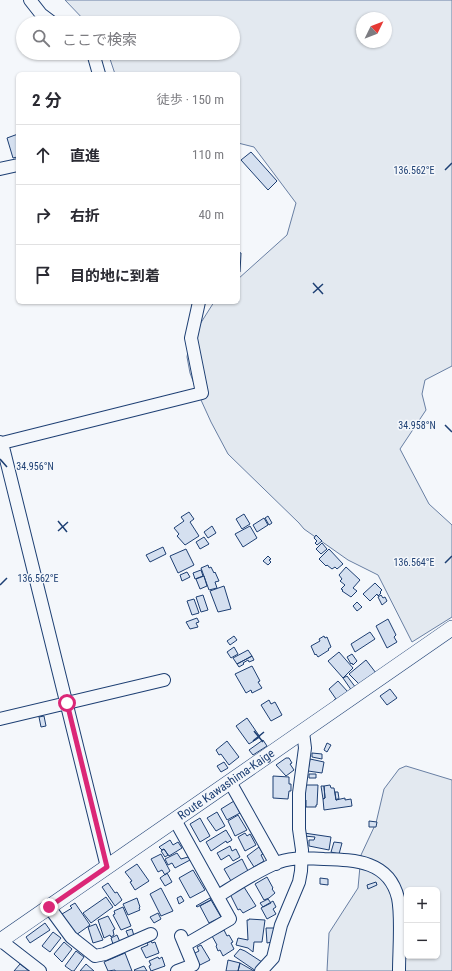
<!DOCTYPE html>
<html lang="ja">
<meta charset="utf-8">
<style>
:root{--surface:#fff;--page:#f2f2f3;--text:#2b2b33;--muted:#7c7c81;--line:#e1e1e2}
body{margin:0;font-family:"Roboto Condensed","Noto Sans JP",sans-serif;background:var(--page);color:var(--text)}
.controls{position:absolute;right:12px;bottom:12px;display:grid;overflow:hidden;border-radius:6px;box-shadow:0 1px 3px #0004}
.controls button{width:36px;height:36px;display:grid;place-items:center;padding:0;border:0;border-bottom:1px solid var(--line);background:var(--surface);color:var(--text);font:20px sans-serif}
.compass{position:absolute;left:356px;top:12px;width:36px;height:36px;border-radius:50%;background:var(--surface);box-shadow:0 1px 3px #0004;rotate:47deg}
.stop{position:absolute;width:12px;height:12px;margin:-9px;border:3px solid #db2777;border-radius:50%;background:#fff}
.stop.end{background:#db2777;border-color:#fff;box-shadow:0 1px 4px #0008}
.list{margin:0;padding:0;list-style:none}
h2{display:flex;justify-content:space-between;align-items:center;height:52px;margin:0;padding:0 16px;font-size:17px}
h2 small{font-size:13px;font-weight:400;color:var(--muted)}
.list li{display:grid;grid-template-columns:26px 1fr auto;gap:12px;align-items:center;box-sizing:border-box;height:60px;padding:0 16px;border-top:1px solid var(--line)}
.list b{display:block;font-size:15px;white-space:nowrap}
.list em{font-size:13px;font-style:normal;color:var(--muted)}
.icon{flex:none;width:22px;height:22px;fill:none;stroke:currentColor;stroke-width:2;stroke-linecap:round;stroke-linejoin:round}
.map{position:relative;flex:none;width:452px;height:971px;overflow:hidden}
.search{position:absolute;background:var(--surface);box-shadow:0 1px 3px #0004;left:16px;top:16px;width:224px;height:44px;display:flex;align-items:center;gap:10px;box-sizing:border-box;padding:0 14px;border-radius:22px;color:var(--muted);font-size:15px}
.panel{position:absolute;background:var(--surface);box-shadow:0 1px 3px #0004;left:16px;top:72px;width:224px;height:232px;border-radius:6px}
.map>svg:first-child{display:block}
.green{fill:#e3e9f0;stroke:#687fa3;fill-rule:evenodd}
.building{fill:#d5e0f0;stroke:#1d3f73}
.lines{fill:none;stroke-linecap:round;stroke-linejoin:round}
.minor-casing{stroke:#1d3f73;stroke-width:14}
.major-casing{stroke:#1d3f73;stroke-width:16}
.minor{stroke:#f4f7fb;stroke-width:12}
.major{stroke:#f4f7fb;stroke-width:15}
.route{stroke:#db2777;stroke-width:5}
.ticks{fill:none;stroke:#1d3f73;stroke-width:1.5}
.labels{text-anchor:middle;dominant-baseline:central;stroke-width:3;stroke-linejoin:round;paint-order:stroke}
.street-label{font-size:12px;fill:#1d3f73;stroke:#f4f7fb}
.ticks-label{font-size:10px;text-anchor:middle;fill:#1d3f73;stroke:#f4f7fb;stroke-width:3;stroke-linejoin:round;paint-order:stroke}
</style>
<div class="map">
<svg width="452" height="971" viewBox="0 0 452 971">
<rect width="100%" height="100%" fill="#f4f7fb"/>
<path class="green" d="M65,0H452V366L425,380L422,394L426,410L400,449L429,504L452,525V617L412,642L378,575L348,560L304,529L299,523L228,454L211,422L196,389L190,373L187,357L190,340L214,302H238V279L287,235L296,203L254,147L238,143V74H115L108,53H233V23H87ZM362,18H386V42H362Z
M406,766L452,780V971H327L329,933L358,888L361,855L376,823L384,789L399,769ZM407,890H437V956H407Z"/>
<path class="building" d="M18,134V155L17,156V157L13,158L7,138Z
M251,152L277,181L268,190L241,160Z
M238,252L241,253L240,272H238Z
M189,512L194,519L190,522L199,536L185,545L177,536L179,534L174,528L184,521L181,517Z
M244,514L250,524L242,529L236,519Z
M268,516L272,523L269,525L265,518Z
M264,518L268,525L257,532L253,525Z
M212,526L216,533L208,538L204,532Z
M250,526L257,538L243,547L235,534Z
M316,535L322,541L317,545L315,543L317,541L314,538Z
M204,537L209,544L200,549L196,542Z
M322,543L327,549L321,554L316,549Z
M163,547L166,554L150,562L146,555Z
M186,549L194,565L178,573L170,556Z
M329,549L343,564L337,569L335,567L332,569L327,565L326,566L319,559Z
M268,556L271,559L269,560L271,562L268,565L263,561Z
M208,565L209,568L211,567L214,573L215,572L219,581L215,582L217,588L209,590L201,568Z
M346,567L360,580L353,588L357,591L351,597L342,591L343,590L341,589L345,585L340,581L342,579L339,575Z
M201,570L203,576L195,579L193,573Z
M187,572L190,577L182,581L180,575Z
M204,576L207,586L200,589L196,579Z
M375,583L382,590L380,592L381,593L378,596L377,594L370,601L363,594Z
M224,586L231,609L218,612L210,591Z
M203,595L208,610L201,612L196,597Z
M381,595L383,598L385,597L387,601L382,605L378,597Z
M194,599L199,613L192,615L187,601Z
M357,602L362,607L357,611L353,606Z
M197,618L199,622L196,623L198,627L190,629L186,622Z
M388,619L396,635L394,637L397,642L387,648L376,626Z
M370,632L375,639L355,652L351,644Z
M234,636L237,640L230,645L227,641Z
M324,636L325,638L327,637L331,647L328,649L329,650L318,657L316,654L315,655L311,646L320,641L319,639Z
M234,647L238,654L231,658L227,652Z
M248,650L252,656L237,664L233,658Z
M339,652L353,668L343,678L328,661Z
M352,654L357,661L353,665L352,663L351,664L347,657Z
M252,656L254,660L249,662L248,660L243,663L244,664L239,667L237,664Z
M366,660L376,673L360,685L349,674Z
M252,666L260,681L258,682L262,688L252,693L251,690L246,693L235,674Z
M347,676L356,688L352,691L343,678Z
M338,681L348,692L335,702L334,700L336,699L329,689Z
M390,689L397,698L387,705L380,696Z
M269,700L271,704L275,702L282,715L271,721L261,705Z
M44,716L46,726L41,727L39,717Z
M247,718L260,737L249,744L236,726Z
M263,740L267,746L253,755L249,750Z
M227,741L239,757L229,765L221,754L219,755L216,750Z
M327,743L331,745L327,752L324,750Z
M312,753L322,754V759L312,757Z
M286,758H289L292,763L290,764L294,770L286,776L276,765Z
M310,759L324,762L322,773L308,771Z
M224,762L228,768L221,772L217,766Z
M309,774H316V778H309Z
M273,776L289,777V784H291V791H289L288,799L273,798Z
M305,785H318L317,805H316V807H306V800L304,799Z
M330,785L331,788H334L336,800L345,798V800L351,799L352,806L324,810L323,799L325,798L324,786Z
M321,786H324L325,798L323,799Z
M335,792H338L339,799H337V800H336Z
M234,801L240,813L227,820L221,809Z
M217,812L225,826L216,831L207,818Z
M238,815L247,830L235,836L228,821Z
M200,818L210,836L200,842L190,824Z
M369,821L377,822L376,827H369Z
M226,830L232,840L227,843L226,841L211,851L206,842Z
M245,833L247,836L250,834L256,845L245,851L238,837Z
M304,833L331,837L329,850L309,846V840H314L315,837L304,836Z
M170,840L173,845L178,842L182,848L169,856L164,849L162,850L159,847Z
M334,842L342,843L339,854L331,852Z
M230,846L232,851L236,849L240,857L233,861L229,855L221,860L217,853Z
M259,847L263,854L261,855L264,861L254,867L247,856Z
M164,849L168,855L165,857L161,851Z
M177,853L181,859L188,857L190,860L175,868L172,863L168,865L165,859Z
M161,854L170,871L165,875L162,870L158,872L151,859Z
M242,859L248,871L231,881L224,869Z
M137,864L149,881L135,890L130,882L132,881L125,872Z
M193,870L205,890L190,898L179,878Z
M167,873L172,882L165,886L160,878Z
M267,877L273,888L272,889L275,893L269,898L264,900L255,884Z
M320,878L328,879V885L320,884Z
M376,882L377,885L368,889L367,885Z
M108,883L115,893L117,892L122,900L115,906L102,887Z
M244,887L256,906L243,913L240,909L238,910L230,894Z
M161,888L173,911L161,916L150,894Z
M181,896L184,901L179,904L177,898Z
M106,897L113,907L91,923L83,913Z
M137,898L140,907L139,908L140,910L128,915L123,904Z
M210,898L211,900L197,907L196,906Z
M268,899L271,903L263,907L260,903Z
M211,900L221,917L209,923L200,906Z
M273,901L276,907L273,909L276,914L267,919L261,908Z
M75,903L90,925L76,935L62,914L72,908L70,906Z
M123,907L131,926L121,930L113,915L115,914L114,911Z
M158,913L161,919L154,923L150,917Z
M108,916L115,929L113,930L114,935L111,937L110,935L104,938L98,920Z
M249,919L265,920L262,942H254L253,952L248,948L236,945L238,938L248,940L247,920H249Z
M45,923L50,930L30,943L26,937Z
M96,924L103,940L93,943L88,927Z
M266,928H274V938L272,942L267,943Z
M132,929L134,936L129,938L126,931Z
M224,930L227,936L229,935L233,942L231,943L234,949L223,956L220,950L218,951L216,946L217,945L212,936Z
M53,932L61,938L50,952L42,946Z
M117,935L120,942L113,944L111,938Z
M151,941L152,943L155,942L159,953L146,958L141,948L148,945L147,943Z
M64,942L72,949L62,962L54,954Z
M201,945L210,960L200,965L193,954L199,951L197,947Z
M240,949L245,951L262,962L256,971L234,956Z
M76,951L84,957L74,971H72L65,966Z
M125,953L132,971H115V970L108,971L104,962Z
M158,957L159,959L162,957L165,966L151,971L149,966L151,965L149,961Z
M228,960L240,963L238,971H239H226Z
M240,963L254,971H238Z
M20,964L29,971H14Z
M86,964L94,971H80Z
M144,966L147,971H135L134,970Z"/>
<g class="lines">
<defs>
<path id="minor" d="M30,0L41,14L53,23
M93,53L99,74
M0,169L18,165
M0,442L2,443L107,867
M2,443L202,393L191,338L199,302
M0,719L164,680
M230,782L276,864
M175,820L230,919L185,945
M218,896C236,885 260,869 279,862C294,857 310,858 324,859C356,860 389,861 398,898C402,917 399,951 399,971
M49,907L71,937L95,956L105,954L151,934
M0,940L40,971
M177,971L193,965L181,936
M261,971L273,958L281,925L299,882L301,871L302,850L299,829V793L305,748L303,732"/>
<g id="major">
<path id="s1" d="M0,941L452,628"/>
</g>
</defs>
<use href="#minor" class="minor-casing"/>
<use href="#major" class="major-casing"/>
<use href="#minor" class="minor"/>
<use href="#major" class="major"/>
</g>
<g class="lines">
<path class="route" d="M49,907L107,867L67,703"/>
</g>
<path class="ticks" d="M445,170L452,163M313,283L323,294M313,293L323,284M445,425L452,432M0,459L7,467M58,521L67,532M58,531L68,522M445,563L452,556M0,585L7,578M254,731L263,742M253,741L264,732"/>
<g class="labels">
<g class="street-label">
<text stroke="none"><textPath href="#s1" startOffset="275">Route Kawashima-Kaige</textPath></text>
</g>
</g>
<g class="ticks-label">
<text x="414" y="174">136.562°E</text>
<text x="417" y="429">34.958°N</text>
<text x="35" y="470">34.956°N</text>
<text x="414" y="566">136.564°E</text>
<text x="38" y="582">136.562°E</text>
</g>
</svg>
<div class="controls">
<button>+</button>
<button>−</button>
</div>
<svg class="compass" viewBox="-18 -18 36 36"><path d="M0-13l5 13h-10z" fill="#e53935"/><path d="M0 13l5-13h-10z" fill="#7c7c81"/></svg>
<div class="stop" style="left:67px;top:703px"></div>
<div class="stop end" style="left:49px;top:907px"></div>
<div class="search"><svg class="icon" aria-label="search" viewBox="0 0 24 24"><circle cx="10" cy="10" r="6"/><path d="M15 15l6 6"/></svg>ここで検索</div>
<section class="panel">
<h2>2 分<small>徒歩 · 150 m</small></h2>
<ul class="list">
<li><svg class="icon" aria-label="ahead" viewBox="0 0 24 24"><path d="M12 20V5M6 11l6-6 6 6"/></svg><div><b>直進</b></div><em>110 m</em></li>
<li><svg class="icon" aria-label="right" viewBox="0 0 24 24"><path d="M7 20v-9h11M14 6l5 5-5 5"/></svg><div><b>右折</b></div><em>40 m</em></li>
<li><svg class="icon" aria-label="arrive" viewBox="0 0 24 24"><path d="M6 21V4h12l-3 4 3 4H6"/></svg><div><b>目的地に到着</b></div></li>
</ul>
</section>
</div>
